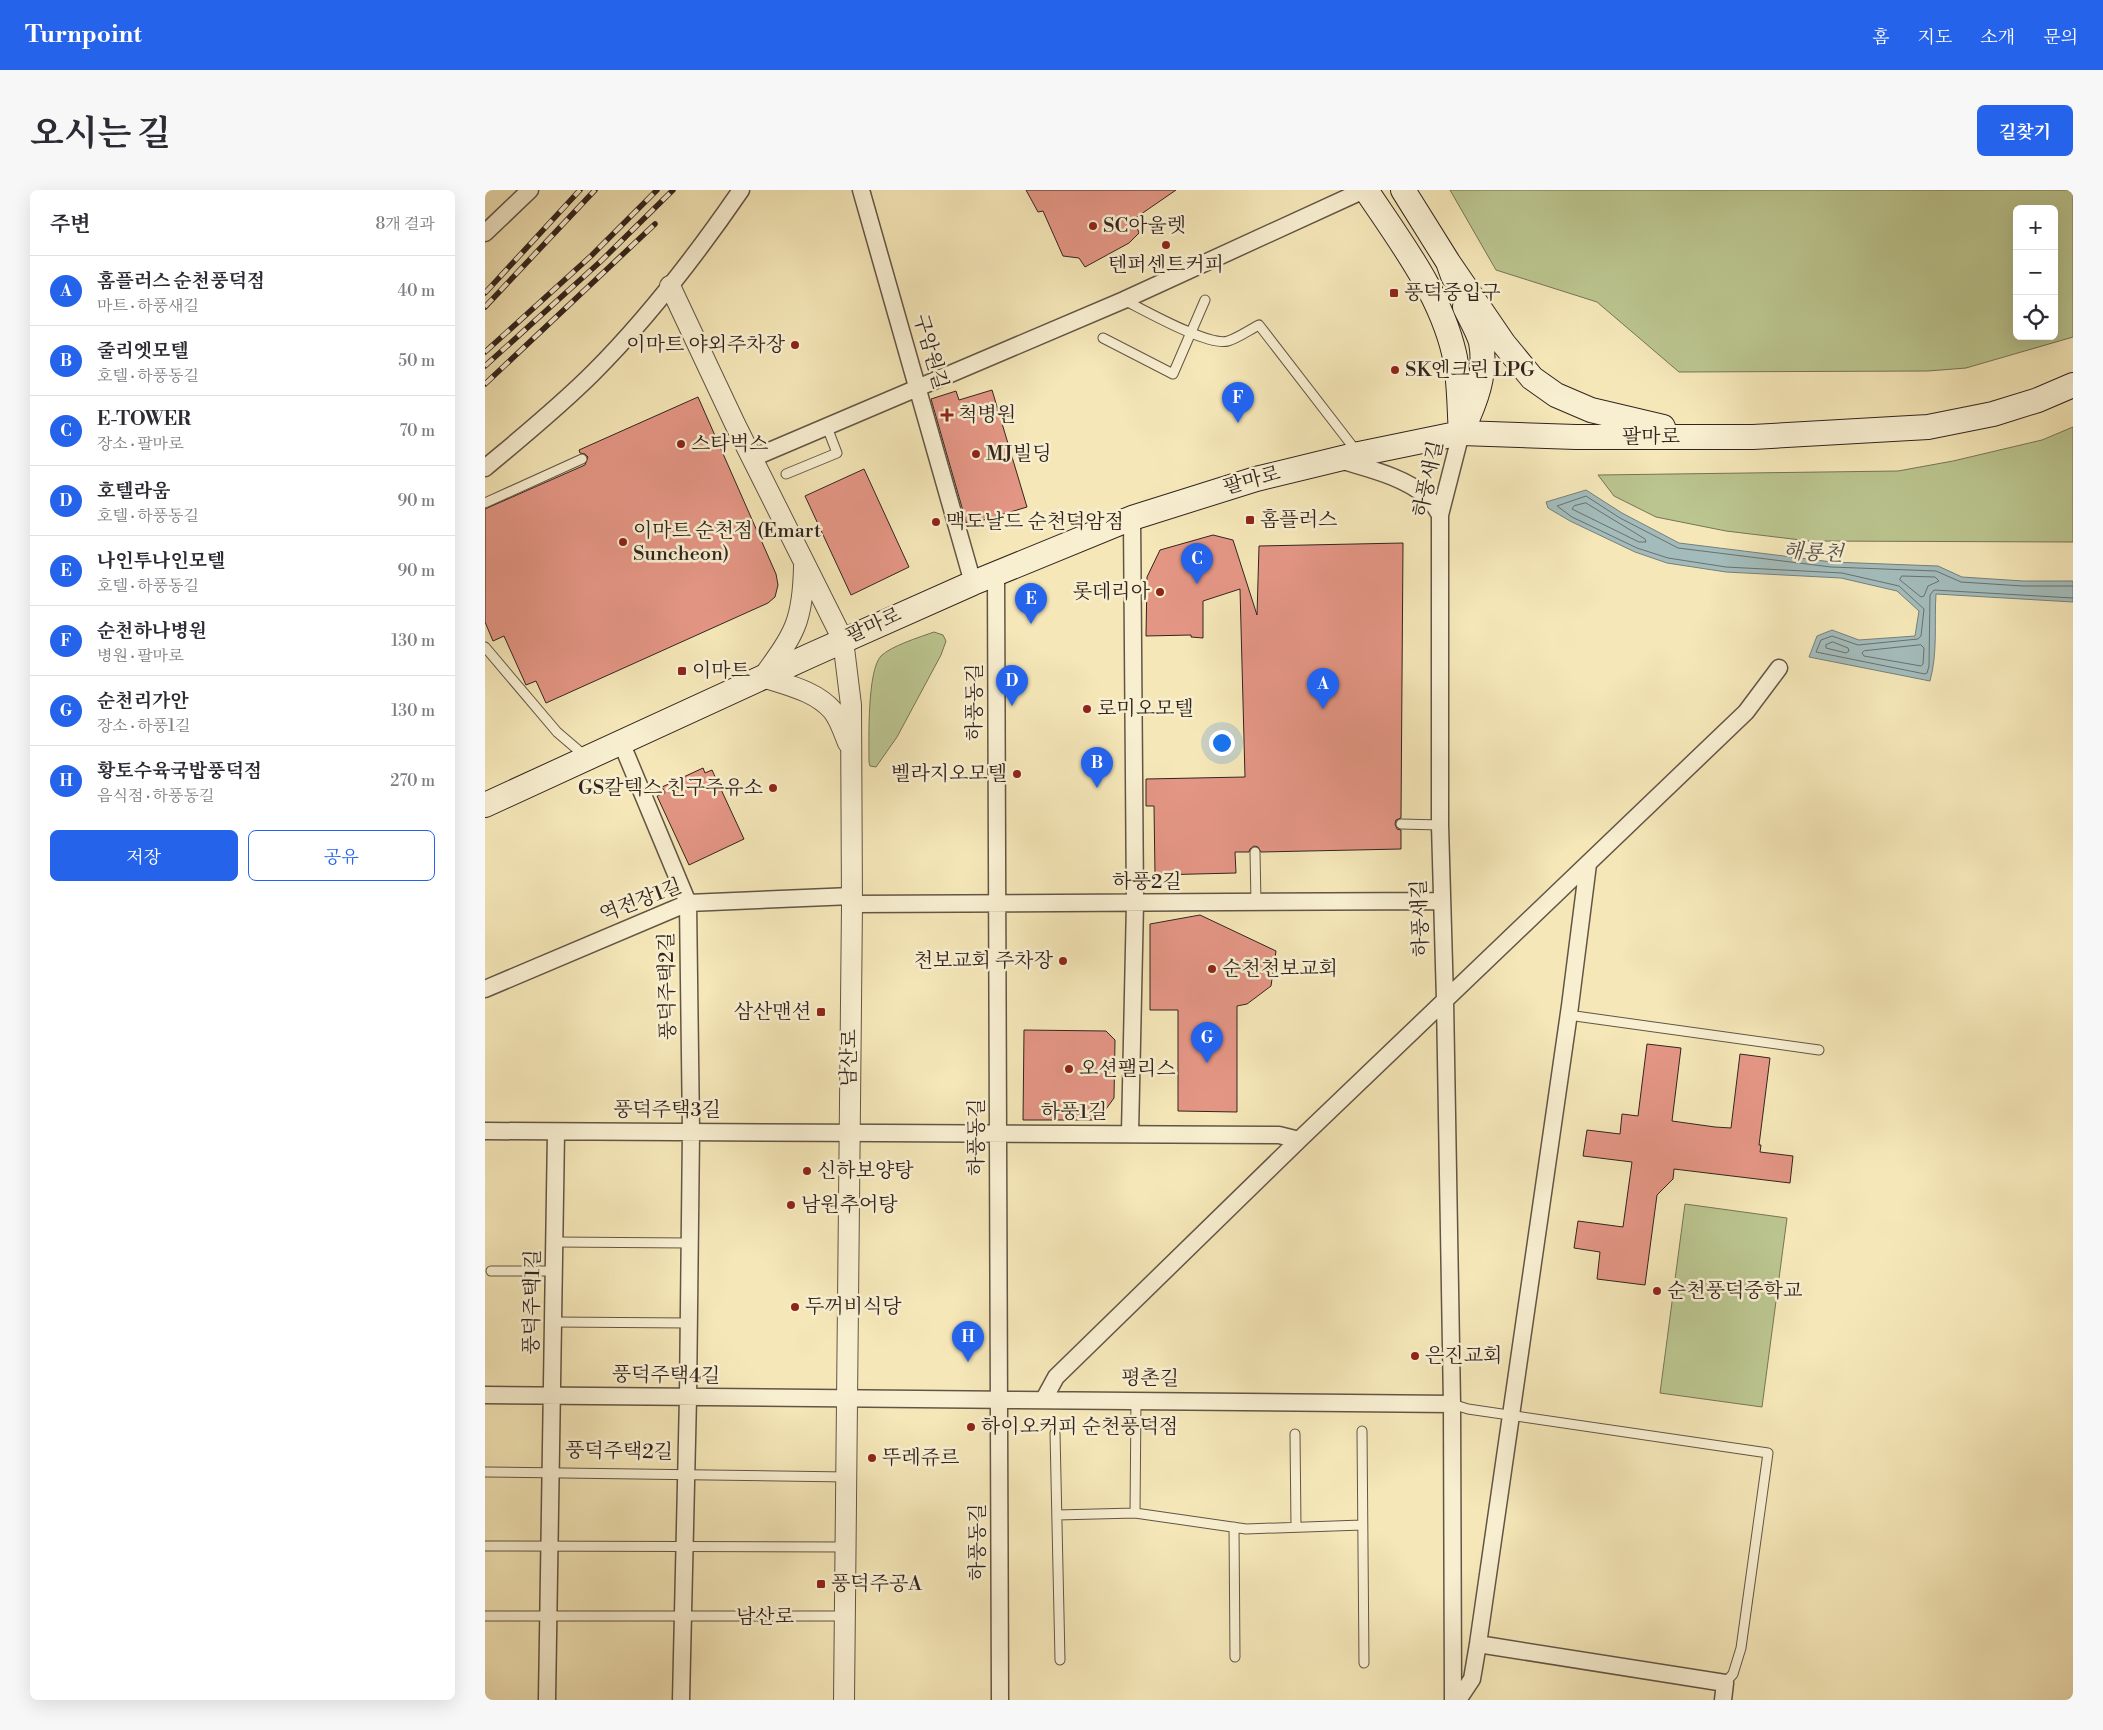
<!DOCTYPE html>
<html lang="ko">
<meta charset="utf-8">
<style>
:root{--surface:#fff;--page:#f7f7f7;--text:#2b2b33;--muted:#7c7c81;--line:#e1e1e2;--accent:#2563eb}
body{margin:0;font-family:"Libre Bodoni","Noto Serif KR",serif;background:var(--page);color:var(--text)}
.controls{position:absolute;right:15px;top:15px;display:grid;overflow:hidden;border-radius:8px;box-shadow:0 5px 20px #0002}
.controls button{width:45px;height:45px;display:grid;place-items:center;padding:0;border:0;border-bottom:1px solid var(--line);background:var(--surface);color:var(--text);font:25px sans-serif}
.you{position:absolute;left:736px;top:552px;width:18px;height:18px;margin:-12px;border:4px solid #fff;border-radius:50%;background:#1a73e8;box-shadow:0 0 0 8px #1a73e833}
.badge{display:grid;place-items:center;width:32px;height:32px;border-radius:50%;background:var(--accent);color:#fff;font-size:16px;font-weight:700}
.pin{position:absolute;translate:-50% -41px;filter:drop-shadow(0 1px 2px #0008)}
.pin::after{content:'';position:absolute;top:26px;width:18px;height:15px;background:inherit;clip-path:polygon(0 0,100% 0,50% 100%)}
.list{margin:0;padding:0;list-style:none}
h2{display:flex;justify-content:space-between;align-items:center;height:65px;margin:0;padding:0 20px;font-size:21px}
h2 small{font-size:16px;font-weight:400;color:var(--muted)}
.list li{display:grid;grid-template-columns:32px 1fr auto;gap:15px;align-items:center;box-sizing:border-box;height:70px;padding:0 20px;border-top:1px solid var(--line)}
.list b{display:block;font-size:19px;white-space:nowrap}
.list p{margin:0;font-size:16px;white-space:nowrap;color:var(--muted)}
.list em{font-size:16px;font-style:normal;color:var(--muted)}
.actions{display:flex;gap:10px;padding:15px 20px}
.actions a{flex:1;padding:11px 0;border:1px solid var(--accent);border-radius:8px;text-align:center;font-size:18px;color:var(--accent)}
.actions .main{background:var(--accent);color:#fff}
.icon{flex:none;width:28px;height:28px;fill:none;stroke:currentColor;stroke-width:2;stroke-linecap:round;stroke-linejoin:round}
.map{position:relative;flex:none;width:1588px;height:1510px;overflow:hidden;border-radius:8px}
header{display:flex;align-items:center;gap:30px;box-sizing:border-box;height:70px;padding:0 25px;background:var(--accent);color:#fff}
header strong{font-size:24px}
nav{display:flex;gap:28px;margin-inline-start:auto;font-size:18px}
.intro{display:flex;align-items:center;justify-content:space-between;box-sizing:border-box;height:120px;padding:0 30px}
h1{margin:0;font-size:35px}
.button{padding:12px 22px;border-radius:8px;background:var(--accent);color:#fff;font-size:18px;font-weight:700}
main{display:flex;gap:30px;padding:0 30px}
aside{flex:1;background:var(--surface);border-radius:8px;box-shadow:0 5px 20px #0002}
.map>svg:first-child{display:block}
.green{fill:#bbc58f;stroke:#767457;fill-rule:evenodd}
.water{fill:#a3bcbb;stroke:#767f7d}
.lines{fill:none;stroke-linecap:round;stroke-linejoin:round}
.shore{stroke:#6a706d;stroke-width:1}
.building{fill:#e49685;stroke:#32241f}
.service-casing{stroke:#635545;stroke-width:11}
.minor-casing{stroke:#635545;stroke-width:19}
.tertiary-casing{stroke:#635545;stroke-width:22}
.secondary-casing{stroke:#32241f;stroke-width:26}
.service{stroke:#f8efd1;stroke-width:9}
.minor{stroke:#f8efd1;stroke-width:16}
.tertiary{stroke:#f8efd1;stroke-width:20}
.secondary{stroke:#f8efd1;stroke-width:24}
.rail-casing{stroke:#32241f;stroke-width:5.5}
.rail{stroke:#f8efd1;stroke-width:4;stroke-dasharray:11;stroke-linecap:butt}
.poi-dot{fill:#8f2418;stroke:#f8efd1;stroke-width:2}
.labels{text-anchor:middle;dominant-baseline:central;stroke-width:5;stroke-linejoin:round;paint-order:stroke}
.poi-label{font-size:20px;fill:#32241f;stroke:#f8efd1;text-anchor:start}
.street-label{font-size:20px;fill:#32241f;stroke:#f8efd1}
.water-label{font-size:21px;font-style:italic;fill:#54524e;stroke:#f8efd1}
</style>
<header>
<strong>Turnpoint</strong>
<nav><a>홈</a><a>지도</a><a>소개</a><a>문의</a></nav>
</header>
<div class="intro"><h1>오시는 길</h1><a class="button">길찾기</a></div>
<main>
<aside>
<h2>주변<small>8개 결과</small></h2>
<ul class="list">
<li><span class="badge">A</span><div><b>홈플러스 순천풍덕점</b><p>마트 · 하풍새길</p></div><em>40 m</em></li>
<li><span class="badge">B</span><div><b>줄리엣모텔</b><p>호텔 · 하풍동길</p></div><em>50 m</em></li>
<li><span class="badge">C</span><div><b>E-TOWER</b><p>장소 · 팔마로</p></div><em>70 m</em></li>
<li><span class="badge">D</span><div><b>호텔라움</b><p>호텔 · 하풍동길</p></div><em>90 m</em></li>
<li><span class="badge">E</span><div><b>나인투나인모텔</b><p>호텔 · 하풍동길</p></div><em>90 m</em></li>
<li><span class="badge">F</span><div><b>순천하나병원</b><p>병원 · 팔마로</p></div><em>130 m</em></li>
<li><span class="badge">G</span><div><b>순천리가안</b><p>장소 · 하풍1길</p></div><em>130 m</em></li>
<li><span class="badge">H</span><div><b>황토수육국밥풍덕점</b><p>음식점 · 하풍동길</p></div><em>270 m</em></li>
</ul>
<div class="actions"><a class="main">저장</a><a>공유</a></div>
</aside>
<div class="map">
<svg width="1588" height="1510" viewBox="0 0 1588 1510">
<rect width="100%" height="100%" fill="#f5e7b8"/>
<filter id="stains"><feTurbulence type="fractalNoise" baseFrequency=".004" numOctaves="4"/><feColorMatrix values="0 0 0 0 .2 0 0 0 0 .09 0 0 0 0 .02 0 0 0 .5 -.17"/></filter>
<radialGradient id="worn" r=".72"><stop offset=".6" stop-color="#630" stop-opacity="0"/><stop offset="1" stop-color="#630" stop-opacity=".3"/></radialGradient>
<path class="green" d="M965,0H1588V147L1481,178L1443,181L1194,182L1112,112L1011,80ZM1532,19H1569V146H1532Z
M1588,237V352L1324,351L1241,341L1171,327L1129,306L1113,285L1413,281L1468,271L1557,250Z
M449,442L458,445L461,451L456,465L412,547L391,577L385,576L384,572C384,550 382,481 396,466C406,456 435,447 449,442Z
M1200,1014L1302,1028L1277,1217L1175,1203Z"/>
<path class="water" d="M1101,300L1137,323L1194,353L1347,372L1453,376L1477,387L1538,391H1588V412L1451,404C1449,433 1453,462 1445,491L1324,467L1332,446L1347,440L1374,450L1430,446L1434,421L1412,401L1356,388L1241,382L1182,373L1150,362L1085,331L1063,318L1061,312Z"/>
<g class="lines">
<path class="shore" d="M1101,313L1160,349L1161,352H1154L1087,319L1089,316Z
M1417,386L1450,387L1454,391L1443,396L1439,406L1436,407L1415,390Z
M1588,396H1538L1476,392L1451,381L1346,377L1193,358L1135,328L1101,306L1072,316L1087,327L1152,358L1183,368L1241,377L1357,383L1414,396L1439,419L1436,446L1433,449L1373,455L1347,446L1336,450L1331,462L1440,484L1442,483L1444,476L1445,405L1449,400L1588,408
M1348,452L1363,458L1364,461L1361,463L1341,458V455Z
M1436,455L1439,458L1438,474L1436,476L1379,466L1377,463L1379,461Z"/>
</g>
<path class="building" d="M541,0H691L649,29L654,43L644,53L600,77L594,68L578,66L558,21L553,22Z
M507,200L542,317L482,335L446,209L471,201L474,210Z
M213,207L291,384L293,395L290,407L283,413L61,513L51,491L41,495L19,446L8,451L0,432V319L100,275L103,267L100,264L95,263L94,260Z
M379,279L424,377L366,405L320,306Z
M728,345L748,350L772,425L774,356L918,353L916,628L911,630L910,634L912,639L916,640V659L776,662L773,657L769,656L765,659L764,662H750L751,683L670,685L669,616H661V589L760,587L755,399L718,411V448L706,447V445L661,446L662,387L675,360Z
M218,578L220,583L227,580L259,649L204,675L172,606L180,603L177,597Z
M715,725L791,761L786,796L762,814L752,816V922L693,921V820H665V734Z
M539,840L621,841L630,850L629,908L613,930H538Z
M1162,854L1196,858L1187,931L1230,937L1246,938L1255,864L1285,868L1274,955H1276L1275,962L1308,966L1305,993L1189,979L1188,989L1172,1005L1160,1095L1112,1089L1115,1062L1089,1058L1093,1031L1138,1037L1147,972L1098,966L1102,940L1135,944L1137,924L1153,926Z"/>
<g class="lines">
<defs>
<path id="service" d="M639,110C659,120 724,157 743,151C753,148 764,140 774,135L872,262
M618,148L688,184L720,110
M301,284L352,263L342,237
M0,313L97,269
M0,457L72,542L100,566
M916,634L955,635
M770,662L771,713
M1083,825L1334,860
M70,1052L203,1053
M6,1081H69
M69,1132L203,1133
M967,1214L983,1219L1283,1263L1256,1458L1248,1484L1240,1493
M877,1241L879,1473
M570,1243L575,1470
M810,1244L811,1337
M0,1282L362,1287
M650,1323L651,1211
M572,1325L650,1323L761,1339L877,1335
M749,1337L750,1467
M0,1356L361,1357
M0,1426H361"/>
<path id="minor" d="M376,0L488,393
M0,43L45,0
M268,268L639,110L879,0
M855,270C884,279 917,286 941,306C947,310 951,319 955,325
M0,278C37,247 74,217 108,183C163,128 212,64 256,0
M511,384L515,1510
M136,552L203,713L206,941L203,1207L196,1510
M367,714L956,711
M0,799L203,713L367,706
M0,941C265,944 529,942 794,945L814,950
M645,943L650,713L647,328
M0,1205C322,1208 645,1211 967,1214
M559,1209L571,1187L814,950L1261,522L1294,478
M993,1454L1240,1493L1238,1510
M62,1510L71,942
M968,1510L967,1214L960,810L955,635V325L976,243
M973,1510L987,1489L993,1454L1085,816L1103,674"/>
<path id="tertiary" d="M185,96L250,234L358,450L366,515L367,714L359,1510
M319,376C318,431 310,443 278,487C302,495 331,501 348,521C355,530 359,543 363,553"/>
<path id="secondary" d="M881,0C915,51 955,103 969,163C975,189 974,217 976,243
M918,0L963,72L968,86
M963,72L1019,154L1047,188L1071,205L1106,220L1178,237
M977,241C990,213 1002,184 996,152C993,141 985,128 980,117
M0,615L324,466L488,393L647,328L771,289L874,264L976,243L1091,247H1268L1443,237L1508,224L1553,210L1588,195"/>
</defs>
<use href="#service" class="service-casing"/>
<use href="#minor" class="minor-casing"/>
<use href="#tertiary" class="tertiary-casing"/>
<use href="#secondary" class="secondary-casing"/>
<use href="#service" class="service"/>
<use href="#minor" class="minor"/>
<use href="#tertiary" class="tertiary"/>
<use href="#secondary" class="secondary"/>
<defs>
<path id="rail" d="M0,103L95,0
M0,117L110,0
M0,162L106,66L172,0
M0,176L116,71L188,0
M0,194L170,34"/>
</defs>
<use href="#rail" class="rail-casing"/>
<use href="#rail" class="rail"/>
</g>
<g class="poi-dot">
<circle cx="608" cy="36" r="5"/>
<circle cx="681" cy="55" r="5"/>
<rect x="904" y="98" width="10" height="10" rx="2.5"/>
<circle cx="310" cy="155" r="5"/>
<circle cx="910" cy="180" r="5"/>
<path d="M459.5 217.5h5v5h5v5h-5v5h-5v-5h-5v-5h5z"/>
<circle cx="196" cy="254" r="5"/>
<circle cx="491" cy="264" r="5"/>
<rect x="760" y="325" width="10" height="10" rx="2.5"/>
<circle cx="451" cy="332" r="5"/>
<circle cx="138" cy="352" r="5"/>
<circle cx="675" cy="402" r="5"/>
<rect x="192" y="476" width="10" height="10" rx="2.5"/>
<circle cx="602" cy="519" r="5"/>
<circle cx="532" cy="584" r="5"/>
<circle cx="288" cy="598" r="5"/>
<circle cx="578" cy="771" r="5"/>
<circle cx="727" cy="779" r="5"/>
<rect x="331" y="817" width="10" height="10" rx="2.5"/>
<circle cx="584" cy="879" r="5"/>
<circle cx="322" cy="981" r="5"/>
<circle cx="306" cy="1015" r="5"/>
<circle cx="1172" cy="1101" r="5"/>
<circle cx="310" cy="1117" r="5"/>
<circle cx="930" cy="1166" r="5"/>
<circle cx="486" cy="1237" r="5"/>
<circle cx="387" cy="1268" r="5"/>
<rect x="331" y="1389" width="10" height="10" rx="2.5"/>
</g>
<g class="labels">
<g class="poi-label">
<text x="618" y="36">SC아울렛</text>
<text x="681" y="75" text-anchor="middle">텐퍼센트커피</text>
<text x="919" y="103">풍덕중입구</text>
<text x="300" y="155" text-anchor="end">이마트 야외주차장</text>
<text x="920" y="180">SK엔크린 LPG</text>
<text x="473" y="225">척병원</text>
<text x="206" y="254">스타벅스</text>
<text x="501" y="264">MJ빌딩</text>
<text x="775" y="330">홈플러스</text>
<text x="461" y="332">맥도날드 순천덕암점</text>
<text x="148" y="341">이마트 순천점 (Emart<tspan x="148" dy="23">Suncheon)</tspan></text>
<text x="665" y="402" text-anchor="end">롯데리아</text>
<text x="207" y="481">이마트</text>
<text x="612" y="519">로미오모텔</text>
<text x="522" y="584" text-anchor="end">벨라지오모텔</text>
<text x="278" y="598" text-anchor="end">GS칼텍스 친구주유소</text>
<text x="568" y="771" text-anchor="end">천보교회 주차장</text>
<text x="737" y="779">순천천보교회</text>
<text x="326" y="822" text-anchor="end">삼산맨션</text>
<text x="594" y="879">오션팰리스</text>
<text x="332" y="981">신하보양탕</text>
<text x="316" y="1015">남원추어탕</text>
<text x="1182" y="1101">순천풍덕중학교</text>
<text x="320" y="1117">두꺼비식당</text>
<text x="940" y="1166">은진교회</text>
<text x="496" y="1237">하이오커피 순천풍덕점</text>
<text x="397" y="1268">뚜레쥬르</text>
<text x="346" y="1394">풍덕주공A</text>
</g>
<g class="street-label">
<text transform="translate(445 162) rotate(74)">구암원길</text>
<text x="1166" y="247">팔마로</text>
<text transform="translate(944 289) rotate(-78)">하풍새길</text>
<text transform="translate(767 291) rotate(-15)">팔마로</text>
<text transform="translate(389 436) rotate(-24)">팔마로</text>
<text transform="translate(490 512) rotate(-90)">하풍동길</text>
<text x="662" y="692">하풍2길</text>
<text transform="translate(156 711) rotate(-21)">역전장1길</text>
<text transform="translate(936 728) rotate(-92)">하풍새길</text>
<text transform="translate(183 796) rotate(-91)">풍덕주택2길</text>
<text transform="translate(365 868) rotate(-89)">남산로</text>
<text x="182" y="920">풍덕주택3길</text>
<text x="589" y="922">하풍1길</text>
<text transform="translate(492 947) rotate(-90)">하풍동길</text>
<text transform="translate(48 1112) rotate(-89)">풍덕주택1길</text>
<text transform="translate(181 1186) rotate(1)">풍덕주택4길</text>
<text transform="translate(665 1189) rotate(1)">평촌길</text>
<text transform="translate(134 1262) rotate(1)">풍덕주택2길</text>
<text transform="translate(493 1352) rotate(-90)">하풍동길</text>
<text x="280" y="1427">남산로</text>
</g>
<g class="water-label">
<text transform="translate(1328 363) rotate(3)">해룡천</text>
</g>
</g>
<rect width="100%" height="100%" filter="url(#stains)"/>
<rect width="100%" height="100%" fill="url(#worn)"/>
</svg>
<div class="controls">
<button>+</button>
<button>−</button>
<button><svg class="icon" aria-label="locate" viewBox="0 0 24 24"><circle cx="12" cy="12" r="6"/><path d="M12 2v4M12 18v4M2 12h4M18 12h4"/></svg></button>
</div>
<div class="you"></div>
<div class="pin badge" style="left:838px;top:519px">A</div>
<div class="pin badge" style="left:612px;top:598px">B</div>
<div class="pin badge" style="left:712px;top:394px">C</div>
<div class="pin badge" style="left:527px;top:516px">D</div>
<div class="pin badge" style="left:546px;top:434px">E</div>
<div class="pin badge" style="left:753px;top:233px">F</div>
<div class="pin badge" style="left:722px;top:873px">G</div>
<div class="pin badge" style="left:483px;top:1172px">H</div>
</div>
</main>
